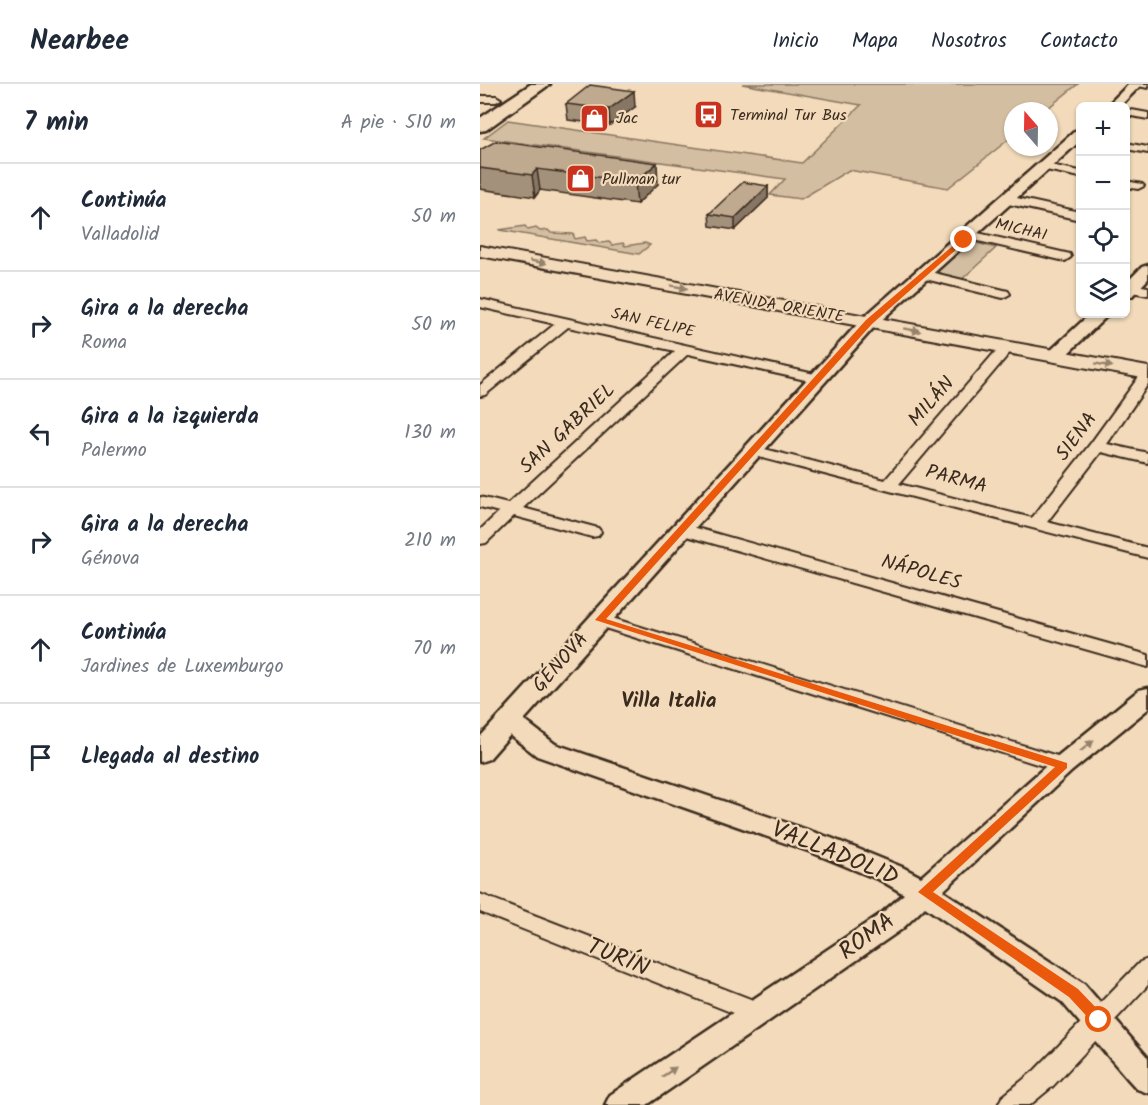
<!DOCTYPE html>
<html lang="es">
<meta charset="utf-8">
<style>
:root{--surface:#fff;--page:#f2f2f3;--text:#1f2937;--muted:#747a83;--line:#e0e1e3}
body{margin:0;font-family:Kalam,sans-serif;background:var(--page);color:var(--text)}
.controls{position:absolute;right:18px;top:18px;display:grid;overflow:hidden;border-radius:9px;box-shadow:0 2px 4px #0004}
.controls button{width:54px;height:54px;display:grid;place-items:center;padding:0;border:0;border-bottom:2px solid var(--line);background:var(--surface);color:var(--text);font:30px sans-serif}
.compass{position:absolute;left:524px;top:18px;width:54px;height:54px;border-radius:50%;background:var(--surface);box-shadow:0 2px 4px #0004;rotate:340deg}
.stop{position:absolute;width:18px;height:18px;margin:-14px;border:4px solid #ea580c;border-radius:50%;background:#fff}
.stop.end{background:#ea580c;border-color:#fff;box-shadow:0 2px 6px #0008}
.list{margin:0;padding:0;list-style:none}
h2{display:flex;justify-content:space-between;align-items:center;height:78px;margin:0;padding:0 24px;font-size:26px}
h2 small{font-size:20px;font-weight:400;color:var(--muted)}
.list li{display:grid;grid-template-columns:39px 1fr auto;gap:18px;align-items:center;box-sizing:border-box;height:108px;padding:0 24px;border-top:2px solid var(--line)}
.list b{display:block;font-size:22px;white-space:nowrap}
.list p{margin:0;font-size:20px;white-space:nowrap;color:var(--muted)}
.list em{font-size:20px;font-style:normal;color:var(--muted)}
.icon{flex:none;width:33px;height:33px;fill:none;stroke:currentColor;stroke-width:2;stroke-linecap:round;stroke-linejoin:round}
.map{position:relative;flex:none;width:668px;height:1021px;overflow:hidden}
header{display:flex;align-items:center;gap:36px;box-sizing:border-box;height:84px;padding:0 30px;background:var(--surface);border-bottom:2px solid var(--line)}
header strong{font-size:28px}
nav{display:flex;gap:33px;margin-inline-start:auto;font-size:21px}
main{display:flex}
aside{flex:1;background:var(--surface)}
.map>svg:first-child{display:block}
.green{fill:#d4bea1;stroke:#887460;stroke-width:1.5}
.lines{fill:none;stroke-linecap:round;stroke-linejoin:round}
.minor-casing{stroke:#3b2a1e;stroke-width:4}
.tertiary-casing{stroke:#3b2a1e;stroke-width:5}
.secondary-casing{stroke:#3b2a1e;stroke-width:4}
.primary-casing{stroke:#3b2a1e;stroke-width:5}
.minor{fill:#f2daba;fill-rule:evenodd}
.tertiary{fill:#f2daba;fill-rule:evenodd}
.secondary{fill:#f2daba;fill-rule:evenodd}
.primary{fill:#f2daba;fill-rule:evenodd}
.wall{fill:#a4917b;stroke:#3b2a1e;stroke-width:1.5}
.shaded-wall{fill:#867664;stroke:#3b2a1e;stroke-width:1.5}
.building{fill:#bfa98f;stroke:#3b2a1e;stroke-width:1.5}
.oneway{fill:#96826c}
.route{fill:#ea580c}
.labels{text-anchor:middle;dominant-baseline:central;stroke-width:4.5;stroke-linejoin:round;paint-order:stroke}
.far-poi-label{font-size:16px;fill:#3b2a1e;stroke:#f2daba;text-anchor:start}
.far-street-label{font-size:16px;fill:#3b2a1e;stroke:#f2daba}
.street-label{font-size:20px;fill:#3b2a1e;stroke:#f2daba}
.neighbourhood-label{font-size:21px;font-weight:bold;fill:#3b2a1e;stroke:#f2daba}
.near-street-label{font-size:24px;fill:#3b2a1e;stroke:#f2daba}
</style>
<header>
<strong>Nearbee</strong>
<nav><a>Inicio</a><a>Mapa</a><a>Nosotros</a><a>Contacto</a></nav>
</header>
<main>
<aside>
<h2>7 min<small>A pie · 510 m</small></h2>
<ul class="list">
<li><svg class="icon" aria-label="ahead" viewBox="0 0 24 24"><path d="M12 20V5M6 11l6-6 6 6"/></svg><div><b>Continúa</b><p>Valladolid</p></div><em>50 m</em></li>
<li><svg class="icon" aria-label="right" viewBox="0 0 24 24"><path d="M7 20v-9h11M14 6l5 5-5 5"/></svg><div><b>Gira a la derecha</b><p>Roma</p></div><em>50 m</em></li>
<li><svg class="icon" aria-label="left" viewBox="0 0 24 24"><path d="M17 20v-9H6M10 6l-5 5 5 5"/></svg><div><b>Gira a la izquierda</b><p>Palermo</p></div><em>130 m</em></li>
<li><svg class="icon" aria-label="right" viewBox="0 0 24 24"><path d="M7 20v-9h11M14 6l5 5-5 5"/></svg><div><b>Gira a la derecha</b><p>Génova</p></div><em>210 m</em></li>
<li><svg class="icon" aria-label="ahead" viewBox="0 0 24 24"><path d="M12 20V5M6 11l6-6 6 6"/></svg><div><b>Continúa</b><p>Jardines de Luxemburgo</p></div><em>70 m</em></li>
<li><svg class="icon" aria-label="arrive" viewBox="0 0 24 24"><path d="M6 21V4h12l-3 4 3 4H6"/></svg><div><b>Llegada al destino</b></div></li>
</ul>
</aside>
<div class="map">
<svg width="668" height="1021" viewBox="0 0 668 1021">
<rect width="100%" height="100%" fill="#f2daba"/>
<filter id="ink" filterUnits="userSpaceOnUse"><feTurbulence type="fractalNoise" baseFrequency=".0167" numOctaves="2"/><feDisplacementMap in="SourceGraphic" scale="12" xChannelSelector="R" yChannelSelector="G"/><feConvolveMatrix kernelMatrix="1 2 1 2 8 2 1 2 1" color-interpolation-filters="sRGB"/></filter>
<g filter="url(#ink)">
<path class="green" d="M262,0H598L564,27H533V52L468,104L369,86L321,115L290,111L305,95L4,54L28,36L322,79L381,21Z
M45,142L48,146L56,144L60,147L68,146L71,149L93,150L95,155L105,153L107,157L116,156L119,159L129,158L132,161L143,159L145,162L165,159L170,161L159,170L19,146Z
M484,156L516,164L480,197L450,189Z"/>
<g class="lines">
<defs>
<path id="minor" d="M657,0H668V4L658,2Z
M0,12H16L21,15L16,18H0Z
M646,25L668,29V35L646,31Z
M646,59L668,63V69L646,65Z
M565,80L600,87V93L561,85V81Z
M646,97L662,100L664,102L658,105L646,103Z
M528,112L600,128V136L524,119V113Z
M489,147L590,170L591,173L585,177L485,154L483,151L485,148Z
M442,186L528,207L530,210L523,214L437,193L436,190Z
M650,200L668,203V211L646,207V201Z
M0,215L339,291L346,295L339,299L208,270L43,424L118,444L121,448L118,452L112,453L34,432L6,459L0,460V446L19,428L0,423V413L28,420L195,267L88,243L5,311L0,312V301L75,240L0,223Z
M527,259L534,263L532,266L419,400L552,434L611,359L663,287L668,286V300L627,360L668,369V379L621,368L567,438L668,464V474L267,370L265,367L273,362L405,396L522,260Z
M202,440L668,571V583L196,449L194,445L196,441Z
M119,530L590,676L593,681L590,686L583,688L576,686L112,540L110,536L112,532Z
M0,810L286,921L289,928L286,935L277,938L268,935L0,828Z
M668,875V901L573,1002L550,1021H518L522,1013L555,986L660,878Z"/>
<path id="tertiary" d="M649,0H662L640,22H627Z
M600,46V57L395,242L44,636L75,660L351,754L422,783L441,793L574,675L659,606L668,604V625L592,687L463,807L604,900L668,974V1009L657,1005L647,994L582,918L445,823L422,845L167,1021H125L130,1011L402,829L424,810L402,797L331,768L57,672L30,651L9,675L0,678V653L383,234L595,47Z
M668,181V195L652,212L646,213V199L662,183Z
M610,230H629L581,276H569L566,272L569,268Z"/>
<path id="secondary" d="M0,162L668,283V295L0,172Z"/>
<path id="primary" d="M51,0H70L6,46L0,47V34Z"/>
</defs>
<use href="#minor" class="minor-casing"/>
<use href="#tertiary" class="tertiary-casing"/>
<use href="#secondary" class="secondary-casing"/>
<use href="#primary" class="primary-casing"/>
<use href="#minor" class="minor"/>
<use href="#tertiary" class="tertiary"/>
<use href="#secondary" class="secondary"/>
<use href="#primary" class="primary"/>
</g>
<path class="wall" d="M86,20L155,23L130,41L88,36Z
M0,66L178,100L157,120L60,106L55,113L0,105Z
M288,102V114L255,146L230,142L229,130Z"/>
<path class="shaded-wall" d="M154,7L155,23L130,41L129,25Z
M177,79L178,100L157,120L155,98Z
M57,85L60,106L55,113L52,91Z
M288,102V114L255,146V134Z"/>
<path class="building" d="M110,1L154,7L129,25L86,20Z
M16,57L177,79L155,98L57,85L52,91L0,84V66Z
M263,98L288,102L255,134L229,130Z"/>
<defs><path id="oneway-solid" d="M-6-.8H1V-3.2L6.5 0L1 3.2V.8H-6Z" transform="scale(1.5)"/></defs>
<g class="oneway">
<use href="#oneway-solid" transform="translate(58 178) rotate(10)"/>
<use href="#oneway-solid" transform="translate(199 203) rotate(10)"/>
<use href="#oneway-solid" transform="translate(432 246) rotate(10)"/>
<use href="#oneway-solid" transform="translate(624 281) rotate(10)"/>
<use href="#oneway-solid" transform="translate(607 662) rotate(-39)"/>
<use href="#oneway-solid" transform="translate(189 988) rotate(-34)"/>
</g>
</g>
<path class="route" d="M482,154L487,156L392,240L126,535L587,679V684L453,808L598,905L624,932L626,936L619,942L614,940L589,913L438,808L575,683L115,536L386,236Z"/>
<defs>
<symbol id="bus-square" viewBox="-11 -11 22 22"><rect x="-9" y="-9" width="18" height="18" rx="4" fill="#c8321e" stroke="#f2daba"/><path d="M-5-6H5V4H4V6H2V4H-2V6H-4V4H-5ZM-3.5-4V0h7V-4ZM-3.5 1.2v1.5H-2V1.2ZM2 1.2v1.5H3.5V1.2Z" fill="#fff"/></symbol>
<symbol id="shop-square" viewBox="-11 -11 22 22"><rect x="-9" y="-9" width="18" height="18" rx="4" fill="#c8321e" stroke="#f2daba"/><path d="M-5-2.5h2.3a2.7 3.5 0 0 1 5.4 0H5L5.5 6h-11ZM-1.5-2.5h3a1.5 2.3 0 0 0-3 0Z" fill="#fff"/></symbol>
</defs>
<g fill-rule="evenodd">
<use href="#bus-square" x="212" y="14" width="33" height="33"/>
<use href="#shop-square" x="98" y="18" width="33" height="33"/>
<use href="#shop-square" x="84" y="78" width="33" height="33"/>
</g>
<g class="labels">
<g class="far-poi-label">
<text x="250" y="31">Terminal Tur Bus</text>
<text x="136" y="34">Jac</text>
<text x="122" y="95">Pullman tur</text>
</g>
<g class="far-street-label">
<text transform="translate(541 146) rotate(13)">MICHAI</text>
<text transform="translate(299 222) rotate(10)">AVENIDA ORIENTE</text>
<text transform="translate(173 239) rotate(13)">SAN FELIPE</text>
</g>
<g class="street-label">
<text transform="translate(452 318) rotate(-49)">MILÁN</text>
<text transform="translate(88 345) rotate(-43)">SAN GABRIEL</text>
<text transform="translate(597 353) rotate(-53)">SIENA</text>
<text transform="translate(476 396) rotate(15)">PARMA</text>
<text transform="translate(441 489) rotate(16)">NÁPOLES</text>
<text transform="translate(81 579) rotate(-48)">GÉNOVA</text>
</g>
<g class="neighbourhood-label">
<text x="189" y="617">Villa Italia</text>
</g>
<g class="near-street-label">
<text transform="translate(355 770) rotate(22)">VALLADOLID</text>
<text transform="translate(387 853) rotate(-36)">ROMA</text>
<text transform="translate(138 874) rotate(22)">TURÍN</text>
</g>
</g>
</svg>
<div class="controls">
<button>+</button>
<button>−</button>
<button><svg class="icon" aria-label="locate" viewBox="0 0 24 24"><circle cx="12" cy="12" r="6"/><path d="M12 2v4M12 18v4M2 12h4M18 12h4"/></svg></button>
<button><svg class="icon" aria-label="layers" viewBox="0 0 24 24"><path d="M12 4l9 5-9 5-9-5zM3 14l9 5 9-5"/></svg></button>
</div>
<svg class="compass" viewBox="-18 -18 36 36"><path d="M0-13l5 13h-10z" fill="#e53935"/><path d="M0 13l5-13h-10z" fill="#747a83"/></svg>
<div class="stop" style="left:619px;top:936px"></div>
<div class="stop end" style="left:484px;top:156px"></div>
</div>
</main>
